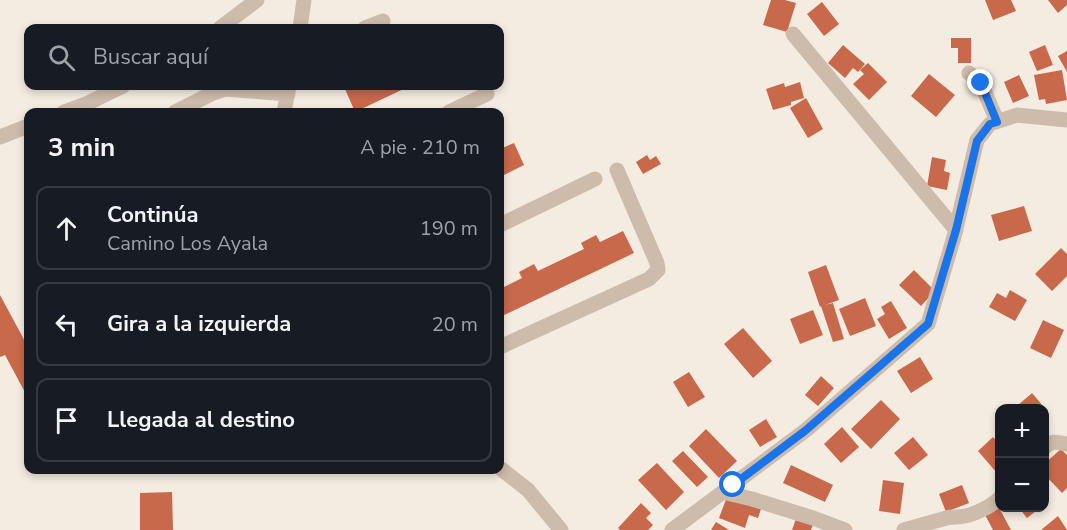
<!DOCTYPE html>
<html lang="es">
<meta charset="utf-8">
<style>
:root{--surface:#171b24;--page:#20242c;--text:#f1f3f6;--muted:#9ea1a6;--line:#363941}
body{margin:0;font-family:"Nunito Sans",sans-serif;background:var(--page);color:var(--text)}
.controls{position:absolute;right:18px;bottom:18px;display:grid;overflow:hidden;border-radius:12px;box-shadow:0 3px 9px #0003}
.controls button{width:54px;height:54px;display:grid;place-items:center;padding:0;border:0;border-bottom:2px solid var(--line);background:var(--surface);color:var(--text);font:30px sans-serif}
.stop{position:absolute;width:18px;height:18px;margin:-14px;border:4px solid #1a73e8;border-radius:50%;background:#fff}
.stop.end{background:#1a73e8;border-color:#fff;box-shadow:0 2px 6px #0008}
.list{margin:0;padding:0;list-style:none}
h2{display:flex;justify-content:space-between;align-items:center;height:78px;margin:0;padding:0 24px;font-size:26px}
h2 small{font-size:20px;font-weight:400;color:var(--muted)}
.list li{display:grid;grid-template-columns:39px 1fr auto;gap:18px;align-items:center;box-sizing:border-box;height:84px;margin:0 12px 12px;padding:0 12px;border:2px solid var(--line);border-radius:12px}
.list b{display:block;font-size:22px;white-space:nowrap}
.list p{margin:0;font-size:20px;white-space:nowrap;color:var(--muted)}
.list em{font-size:20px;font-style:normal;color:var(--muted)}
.icon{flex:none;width:33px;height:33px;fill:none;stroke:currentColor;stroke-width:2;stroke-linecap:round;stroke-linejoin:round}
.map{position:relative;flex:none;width:1067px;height:530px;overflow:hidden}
.search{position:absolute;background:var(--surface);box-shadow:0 3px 9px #0003;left:24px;top:24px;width:480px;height:66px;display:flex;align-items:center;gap:15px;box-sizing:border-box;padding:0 21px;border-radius:12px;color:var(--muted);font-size:22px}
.panel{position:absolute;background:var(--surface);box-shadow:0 3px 9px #0003;left:24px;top:108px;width:480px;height:366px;border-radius:12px}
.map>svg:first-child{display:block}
.building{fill:#c8694b}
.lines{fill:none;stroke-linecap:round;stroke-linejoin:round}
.street{stroke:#cdbbac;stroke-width:15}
.route{stroke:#1a73e8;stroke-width:8}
</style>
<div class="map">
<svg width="1067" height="530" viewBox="0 0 1067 530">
<rect width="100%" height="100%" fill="#f4ebe1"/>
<path class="building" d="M771,0H785L796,3L787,32L763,25Z
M985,0H1011L1016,11L993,20Z
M1048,0H1067V5L1058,13Z
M822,2L839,24L824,36L807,14Z
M951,38H971V63H958V48H951Z
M843,45L865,64L858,72L853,68L845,78L828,63Z
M1045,45L1053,65L1037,71L1029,52Z
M1067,51V72L1058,56Z
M868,63L887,82L869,100L853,84L864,74L860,70Z
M1062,70L1067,100L1046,104L1045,99L1039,100L1034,75Z
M929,74L955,95L936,117L911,96Z
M1019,75L1029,96L1013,103L1004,82Z
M800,82L804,98L791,102V105L773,110L766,89L784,83L785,87Z
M353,86H410L355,112L345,89Z
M806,98L823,129L808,138L790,108Z
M514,143L524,165L500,177V149Z
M647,155L650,160L656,156L661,164L643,174L636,162Z
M932,157L946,160L944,171L950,173L947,190L927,186Z
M1024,206L1032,231L999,241L991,215Z
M623,231L634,253L500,317V289L522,278L519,272L534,264L538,271L584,249L581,243L596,235L600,242Z
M1061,248L1067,254V276L1052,291L1035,274Z
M826,265L839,300L825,305L833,303L844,339L833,342L821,306L820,307L808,272Z
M914,270L935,291L921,306L899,285Z
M1010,290L1027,300L1015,321L989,307L997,293L1006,298Z
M0,295L28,347V398L5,355L0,357Z
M865,298L876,326L850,336L839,309Z
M891,301L907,328L889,339L877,319L885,314L881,307Z
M813,310L823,335L800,344L790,319Z
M1043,320L1064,330L1051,358L1030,348Z
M743,328L772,361L753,378L724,344Z
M920,357L933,379L911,393L897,371Z
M689,372L705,397L688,407L673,382Z
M821,376L834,388L818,406L805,395Z
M1032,393L1048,412L1044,415V408H1019L1017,406Z
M881,400L900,419L871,449L851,429Z
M766,419L777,437L760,447L749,430Z
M842,427L859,447L841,463L824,444Z
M706,429L737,461L719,478L689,446Z
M913,437L928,455L909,470L894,453Z
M993,437L1000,445V471L997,473L978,451Z
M1061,449L1067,455V488L1062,493L1044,474V464Z
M683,451L708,477L697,487L672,461Z
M657,463L684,492L666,510L638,480Z
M791,465L833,485L825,502L783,483Z
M883,480L904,483L900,514L879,511Z
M962,485L969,503L946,512L939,494Z
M172,492L173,530H140V493Z
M727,497L761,509L758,518L749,515L745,528L719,518Z
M641,503L651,513L646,518L653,525L648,530H620L618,528Z
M997,504L1011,530H993L983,511Z
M1019,508H1040L1027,518Z
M1058,516L1067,530H1041Z
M796,519L813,525L811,530H792Z
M716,522L729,530H711Z"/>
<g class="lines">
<path class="street" d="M220,28L257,0
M300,28L304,0
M365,28L383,21
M793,34L956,230
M969,73L981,83L997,121
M64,112L86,104L123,86
M175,112L211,94L226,89L288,94
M284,112L289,86
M449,112L487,94
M0,137L28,126
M500,225L595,179
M500,347L649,279L658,270L657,263L617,170
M1044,448C1051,440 1057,442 1066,444
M500,468L528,490L561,530
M723,492L752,499L813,518L845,530
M672,530L806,430L928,324L954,237L977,140L990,124L1017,115L1067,120
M904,530L950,517C966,519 988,509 1000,498"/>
</g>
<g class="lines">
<path class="route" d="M733,485L806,430L928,324L956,230L977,141L990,124L997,122L981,83"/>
</g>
</svg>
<div class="controls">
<button>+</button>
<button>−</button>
</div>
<div class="stop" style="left:733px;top:485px"></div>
<div class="stop end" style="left:981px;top:83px"></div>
<div class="search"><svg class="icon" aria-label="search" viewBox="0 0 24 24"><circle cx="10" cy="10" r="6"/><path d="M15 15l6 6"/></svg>Buscar aquí</div>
<section class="panel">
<h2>3 min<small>A pie · 210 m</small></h2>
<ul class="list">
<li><svg class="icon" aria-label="ahead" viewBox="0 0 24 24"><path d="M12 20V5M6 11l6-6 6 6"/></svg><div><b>Continúa</b><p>Camino Los Ayala</p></div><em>190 m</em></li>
<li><svg class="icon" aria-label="left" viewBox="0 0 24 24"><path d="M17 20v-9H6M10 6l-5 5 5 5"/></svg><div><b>Gira a la izquierda</b></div><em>20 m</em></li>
<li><svg class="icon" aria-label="arrive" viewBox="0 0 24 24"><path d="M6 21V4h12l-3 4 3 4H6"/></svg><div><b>Llegada al destino</b></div></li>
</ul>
</section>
</div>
